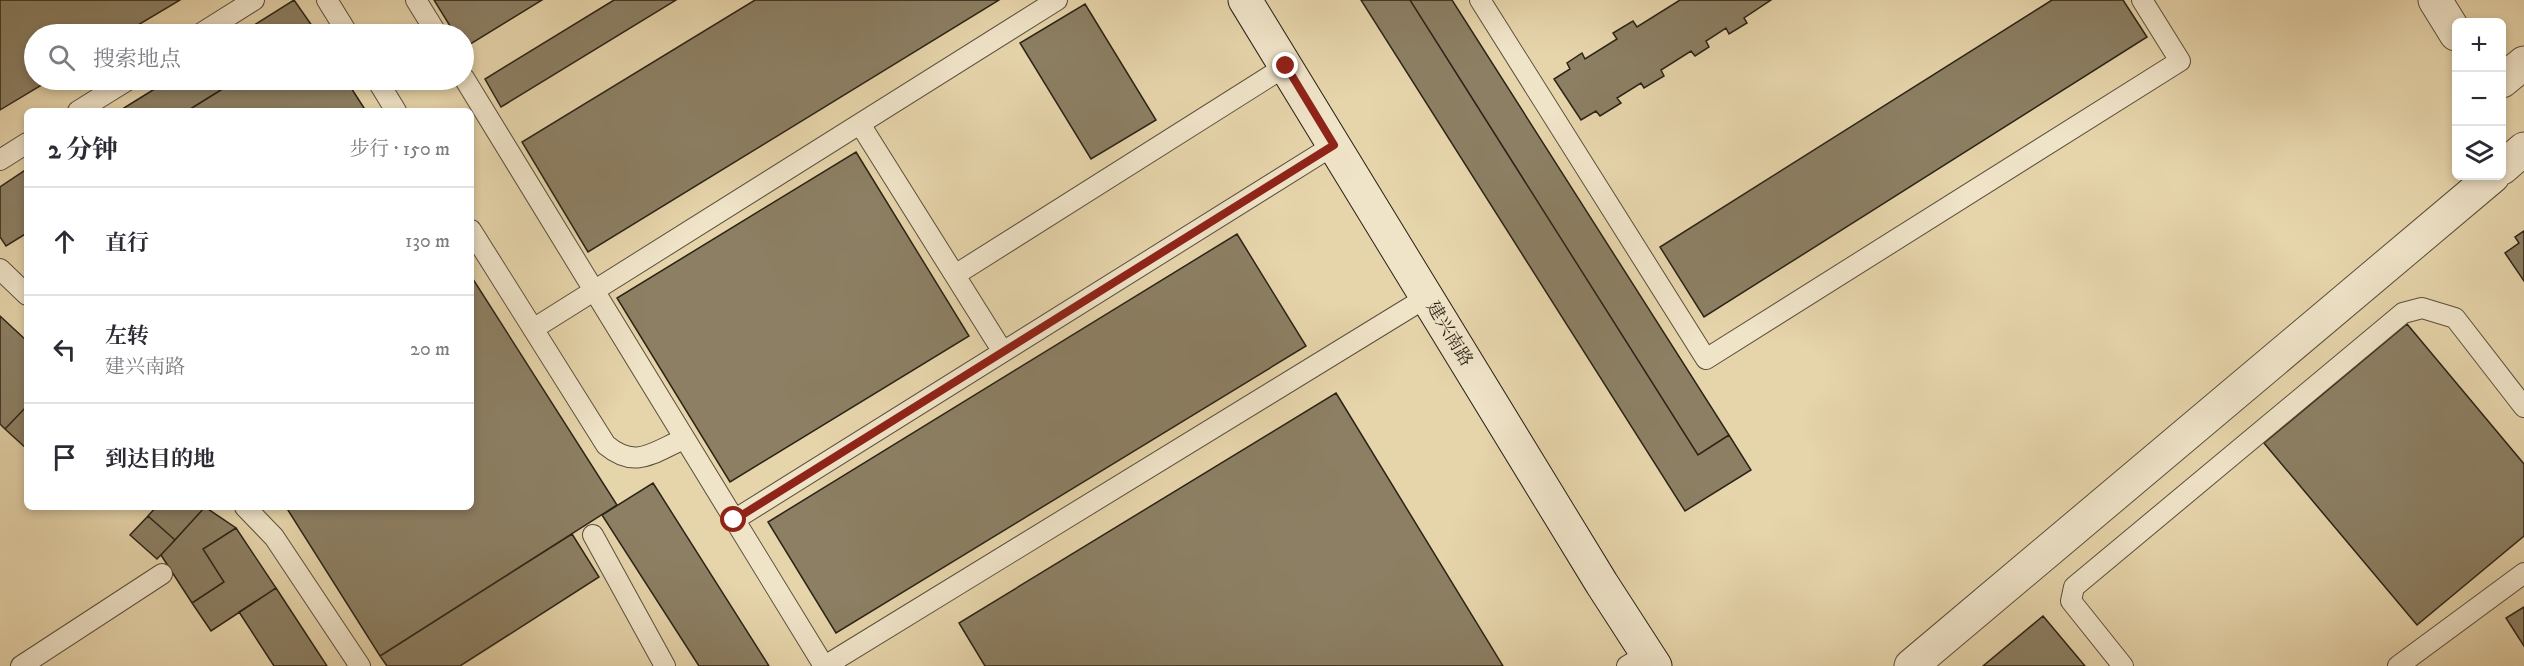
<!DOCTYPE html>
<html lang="zh">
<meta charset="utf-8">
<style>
:root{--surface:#fff;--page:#f2f2f3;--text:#2b2b33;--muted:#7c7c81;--line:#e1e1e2}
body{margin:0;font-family:"IM FELL DW Pica","Noto Serif SC",serif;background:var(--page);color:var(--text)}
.controls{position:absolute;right:18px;top:18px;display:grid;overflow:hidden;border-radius:9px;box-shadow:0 3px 9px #0003}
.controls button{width:54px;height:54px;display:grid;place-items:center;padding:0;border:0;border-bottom:2px solid var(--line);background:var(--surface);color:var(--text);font:30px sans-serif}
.stop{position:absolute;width:18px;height:18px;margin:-14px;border:4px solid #8f2418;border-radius:50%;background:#fff}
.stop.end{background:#8f2418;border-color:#fff;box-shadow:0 2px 6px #0008}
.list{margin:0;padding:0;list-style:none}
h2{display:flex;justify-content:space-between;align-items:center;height:78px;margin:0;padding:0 24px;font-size:26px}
h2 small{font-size:20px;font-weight:400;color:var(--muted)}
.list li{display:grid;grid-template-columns:39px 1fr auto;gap:18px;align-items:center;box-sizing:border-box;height:108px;padding:0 24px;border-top:2px solid var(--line)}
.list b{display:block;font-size:22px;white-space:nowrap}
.list p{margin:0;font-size:20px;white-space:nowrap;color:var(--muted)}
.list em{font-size:20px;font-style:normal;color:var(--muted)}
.icon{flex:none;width:33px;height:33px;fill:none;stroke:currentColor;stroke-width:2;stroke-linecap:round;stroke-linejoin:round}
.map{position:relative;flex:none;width:2524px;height:666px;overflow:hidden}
.search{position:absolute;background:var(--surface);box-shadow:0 3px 9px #0003;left:24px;top:24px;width:450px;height:66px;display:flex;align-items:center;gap:15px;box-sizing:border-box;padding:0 21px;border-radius:33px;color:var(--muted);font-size:22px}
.panel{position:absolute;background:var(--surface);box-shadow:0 3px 9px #0003;left:24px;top:108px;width:450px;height:402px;border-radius:9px}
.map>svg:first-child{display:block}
.building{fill:#8c7f63;stroke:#2b2317;stroke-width:1.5}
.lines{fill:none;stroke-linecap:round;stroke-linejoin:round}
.lane-casing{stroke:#5a4f3c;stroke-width:22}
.street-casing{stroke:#5a4f3c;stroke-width:35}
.secondary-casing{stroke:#2b2317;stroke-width:35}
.lane{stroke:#efe3c8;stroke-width:20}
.street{stroke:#efe3c8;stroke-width:33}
.secondary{stroke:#efe3c8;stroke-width:33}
.route{stroke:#8f2418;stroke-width:8}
.labels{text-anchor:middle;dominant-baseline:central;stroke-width:5;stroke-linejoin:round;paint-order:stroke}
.street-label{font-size:18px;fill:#2b2317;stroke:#efe3c8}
</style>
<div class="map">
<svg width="2524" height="666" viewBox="0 0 2524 666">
<rect width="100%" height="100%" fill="#e6d4aa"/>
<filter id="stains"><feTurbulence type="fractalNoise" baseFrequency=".00333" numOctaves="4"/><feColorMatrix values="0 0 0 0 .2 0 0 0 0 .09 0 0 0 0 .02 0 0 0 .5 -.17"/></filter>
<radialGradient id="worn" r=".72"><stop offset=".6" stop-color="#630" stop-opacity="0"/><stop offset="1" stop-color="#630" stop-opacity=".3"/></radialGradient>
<path class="building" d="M0,0H180L123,34H34V80H50L0,110Z
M294,0L315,30L308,34H240Z
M434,0H542L464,48V34H455Z
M614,0H676L501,107L485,79Z
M755,0H999L588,252L522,142Z
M1361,0H1410L1698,455L1729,435L1751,470L1685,511Z
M1410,0H1452L1729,435L1698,455Z
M1680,0H1771L1744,18L1747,23L1729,34L1726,28L1706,41L1709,47L1695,56L1691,51L1661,70L1664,76L1644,88L1641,83L1617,98L1621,103L1600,116L1596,111L1581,120L1554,79L1570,69L1567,63L1582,53L1585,59L1617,39L1613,33L1633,21L1637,27Z
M2052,0H2123L2147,37L1704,317L1660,247Z
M1085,4L1156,120L1091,159L1020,43Z
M169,80H237L187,111H119Z
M237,80H346L366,111H187Z
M856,152L969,336L730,482L617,298Z
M27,169V233L6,246L0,237V187Z
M2524,231V281L2505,253L2519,243L2515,237Z
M1237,234L1306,346L836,633L768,522Z
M471,276L617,505L380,656L286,507H471Z
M0,316L27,341V406L5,429L0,424Z
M2407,324L2524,464V536L2417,625L2264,443Z
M1336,393L1503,666H985L959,623Z
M27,406V449L5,429Z
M653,483L769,666H699L602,515Z
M156,507H205L175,540L148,516Z
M205,507L236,528L203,549L224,582L192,603L161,555Z
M148,516L175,540L157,559L130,535Z
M236,528L276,588L211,631L192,603L224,582L203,549Z
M572,534L599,577L460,666H387L380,656Z
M276,588L327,666H274L239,612Z
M2524,607V646L2506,618Z
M2043,616L2085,666H1983Z"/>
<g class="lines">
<defs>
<path id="lane" d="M327,0L348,34
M416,0L437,34
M1480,0L1706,359L2180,61L2142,0
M200,34L254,0
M464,78L824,666
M377,80L396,111
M78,111L128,80
M860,124L1003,352
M0,160L27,143
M471,230L606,445C636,470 653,452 684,439
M0,269L27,295
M955,275L1286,66
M533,329L1057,0
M245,507L274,537L360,666
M734,520L1334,145
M593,535L665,666
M21,666L162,574
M825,666L1427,297
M1627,666L1647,654
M2123,666L2071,601L2074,587L2403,313L2422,308L2455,318L2524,407
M2398,666L2524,573"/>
<path id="street" d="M2435,0L2456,34
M2502,81L2524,63
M2502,168L2524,149
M1911,666L2493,176"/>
<path id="secondary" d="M1245,0L1602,584L1655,666"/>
</defs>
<use href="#lane" class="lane-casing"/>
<use href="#street" class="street-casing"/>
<use href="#secondary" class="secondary-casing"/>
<use href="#lane" class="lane"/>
<use href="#street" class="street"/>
<use href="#secondary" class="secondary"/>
</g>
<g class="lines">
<path class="route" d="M734,520L1334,145L1286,66"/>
</g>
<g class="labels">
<g class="street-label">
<text transform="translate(1449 334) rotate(59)">建兴南路</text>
</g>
</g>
<rect width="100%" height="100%" filter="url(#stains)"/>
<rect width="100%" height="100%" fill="url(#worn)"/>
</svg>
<div class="controls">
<button>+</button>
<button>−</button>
<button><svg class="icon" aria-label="layers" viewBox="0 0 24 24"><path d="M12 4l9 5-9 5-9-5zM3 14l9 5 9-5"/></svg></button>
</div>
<div class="stop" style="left:734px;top:520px"></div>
<div class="stop end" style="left:1286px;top:66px"></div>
<div class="search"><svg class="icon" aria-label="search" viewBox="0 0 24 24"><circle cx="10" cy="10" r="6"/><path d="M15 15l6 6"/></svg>搜索地点</div>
<section class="panel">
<h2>2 分钟<small>步行 · 150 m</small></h2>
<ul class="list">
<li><svg class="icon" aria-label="ahead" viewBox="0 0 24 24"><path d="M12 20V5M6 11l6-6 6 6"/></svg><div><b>直行</b></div><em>130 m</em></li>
<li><svg class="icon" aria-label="left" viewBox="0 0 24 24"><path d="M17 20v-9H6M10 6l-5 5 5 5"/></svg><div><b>左转</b><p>建兴南路</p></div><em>20 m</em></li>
<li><svg class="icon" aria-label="arrive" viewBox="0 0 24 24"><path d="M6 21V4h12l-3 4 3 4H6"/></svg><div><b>到达目的地</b></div></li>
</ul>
</section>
</div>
